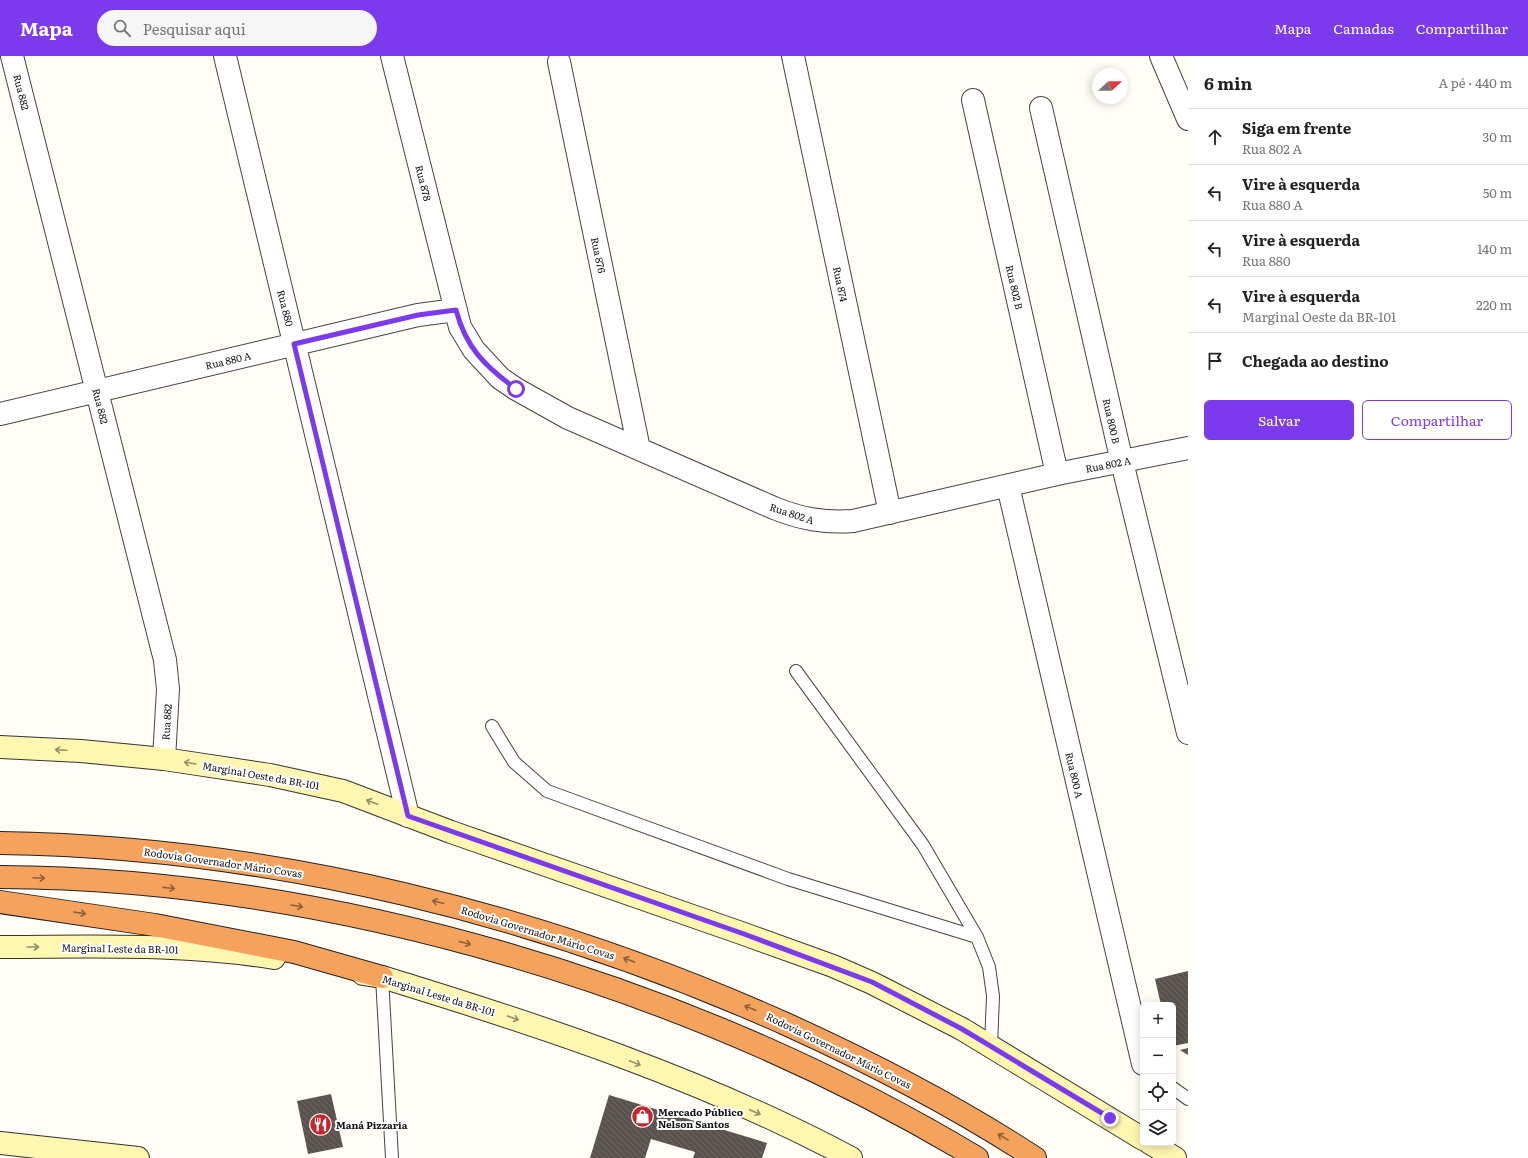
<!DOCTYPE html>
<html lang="pt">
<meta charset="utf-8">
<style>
:root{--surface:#fff;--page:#f6f6f6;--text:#222;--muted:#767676;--line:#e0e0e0;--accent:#7c3aed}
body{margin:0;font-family:Literata,serif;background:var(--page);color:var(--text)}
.controls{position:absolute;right:12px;bottom:12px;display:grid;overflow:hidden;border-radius:6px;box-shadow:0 2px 10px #0003}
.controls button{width:36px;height:36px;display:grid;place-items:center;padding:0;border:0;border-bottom:1px solid var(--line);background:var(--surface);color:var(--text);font:20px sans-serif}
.compass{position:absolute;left:1092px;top:12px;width:36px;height:36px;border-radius:50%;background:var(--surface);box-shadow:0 2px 10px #0003;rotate:69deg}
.stop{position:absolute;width:12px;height:12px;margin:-9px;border:3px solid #7c3aed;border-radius:50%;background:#fff}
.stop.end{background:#7c3aed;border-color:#fff;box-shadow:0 1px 4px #0008}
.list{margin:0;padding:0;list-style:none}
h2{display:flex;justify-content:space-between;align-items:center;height:52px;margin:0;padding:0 16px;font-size:17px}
h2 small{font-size:13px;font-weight:400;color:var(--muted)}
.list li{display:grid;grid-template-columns:26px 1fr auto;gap:12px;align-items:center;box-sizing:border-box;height:56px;padding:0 16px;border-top:1px solid var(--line)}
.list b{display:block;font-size:15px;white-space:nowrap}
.list p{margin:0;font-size:13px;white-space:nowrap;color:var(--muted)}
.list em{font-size:13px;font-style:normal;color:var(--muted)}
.actions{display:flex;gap:8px;padding:12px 16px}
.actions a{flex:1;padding:9px 0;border:1px solid var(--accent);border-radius:6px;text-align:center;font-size:14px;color:var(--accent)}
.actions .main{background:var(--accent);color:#fff}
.icon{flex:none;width:22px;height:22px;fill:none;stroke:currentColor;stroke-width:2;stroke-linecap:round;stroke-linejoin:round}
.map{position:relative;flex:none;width:1188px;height:1102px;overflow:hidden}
header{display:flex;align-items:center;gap:24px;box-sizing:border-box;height:56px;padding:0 20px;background:var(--accent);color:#fff}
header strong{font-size:19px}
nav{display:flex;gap:22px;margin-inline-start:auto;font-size:14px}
.search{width:280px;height:36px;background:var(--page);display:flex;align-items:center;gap:10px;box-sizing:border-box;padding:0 14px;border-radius:22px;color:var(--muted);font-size:15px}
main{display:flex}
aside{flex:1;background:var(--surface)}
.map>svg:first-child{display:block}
.building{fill:url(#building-back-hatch)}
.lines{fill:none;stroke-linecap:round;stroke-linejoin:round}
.service-casing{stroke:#444;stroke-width:14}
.minor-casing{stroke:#444;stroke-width:24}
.secondary-casing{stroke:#333;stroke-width:24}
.motorway-casing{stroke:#222;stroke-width:24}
.service{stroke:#fff;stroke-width:12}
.minor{stroke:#fff;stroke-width:22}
.secondary{stroke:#fff6b0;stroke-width:22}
.motorway{stroke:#f5a25d;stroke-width:22}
.oneway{stroke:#948f68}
.oneway2{stroke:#8e613b}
.route{stroke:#7c3aed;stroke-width:5}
.labels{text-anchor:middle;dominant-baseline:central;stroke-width:4;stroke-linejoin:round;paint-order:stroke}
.street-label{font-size:10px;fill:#111;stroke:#fff}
.poi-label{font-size:10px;font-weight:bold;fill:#111;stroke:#fff;text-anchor:start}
</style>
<header>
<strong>Mapa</strong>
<div class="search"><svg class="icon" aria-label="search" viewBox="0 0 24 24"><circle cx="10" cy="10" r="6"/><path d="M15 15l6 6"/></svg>Pesquisar aqui</div>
<nav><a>Mapa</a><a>Camadas</a><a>Compartilhar</a></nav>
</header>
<main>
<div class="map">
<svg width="1188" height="1102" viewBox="0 0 1188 1102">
<defs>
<pattern id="building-back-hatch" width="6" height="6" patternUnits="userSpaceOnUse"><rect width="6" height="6" fill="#5a524d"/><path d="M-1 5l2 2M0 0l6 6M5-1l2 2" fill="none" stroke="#6d6662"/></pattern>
</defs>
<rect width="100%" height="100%" fill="#fffdf5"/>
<path class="building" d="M1188,915V987L1173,990V949H1161L1155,923Z
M1188,992V999L1180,994Z
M331,1038L343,1091L308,1098L297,1045Z
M609,1039L767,1087L762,1102H693L695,1096L651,1083L645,1102H590Z"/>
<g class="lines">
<defs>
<path id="service" d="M796,615L923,789L977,881L989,911L993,940L991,990
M492,670L514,706L547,735L788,823L977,881
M382,921L392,1102
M1173,1032L1188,1043"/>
<path id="minor" d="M12,0L165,604L168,633L164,703
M225,0L408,760
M392,0L460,271L474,294L500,322L516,333L568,362L774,452C801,463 824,467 853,465L1057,418L1188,392
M793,0L890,457
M1161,0L1188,63
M559,6L639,393
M973,44L1057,418
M1041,52L1122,406L1188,677
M0,358L418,259L456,254
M1008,430L1143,1008"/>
<path id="secondary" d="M0,691L81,695L164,703L270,719L343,735L451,776L744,878L833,910L872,927L962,973L1143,1083
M0,891C91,891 184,887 274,902
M363,918L382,921C542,970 703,1023 851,1102
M0,1087L138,1102
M1150,1087L1175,1102"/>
<path id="motorway" d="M0,787C272,791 541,858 788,969C874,1008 957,1051 1035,1102
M0,821C333,823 692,931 977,1102
M0,846L155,869L294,896L382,921"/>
</defs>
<use href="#service" class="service-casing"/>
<use href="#minor" class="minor-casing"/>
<use href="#secondary" class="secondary-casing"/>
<use href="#motorway" class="motorway-casing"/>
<use href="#service" class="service"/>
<use href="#minor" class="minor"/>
<use href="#secondary" class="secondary"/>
<use href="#motorway" class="motorway"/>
</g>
<defs><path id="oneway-shaft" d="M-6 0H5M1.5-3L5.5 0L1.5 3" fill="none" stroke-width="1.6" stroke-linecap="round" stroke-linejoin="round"/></defs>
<g class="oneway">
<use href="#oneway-shaft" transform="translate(61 694) rotate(-177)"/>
<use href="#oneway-shaft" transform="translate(190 707) rotate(-171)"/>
<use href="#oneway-shaft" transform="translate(372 746) rotate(-159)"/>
<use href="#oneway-shaft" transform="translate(33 891)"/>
<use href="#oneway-shaft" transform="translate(513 962) rotate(20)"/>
<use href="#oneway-shaft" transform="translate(635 1007) rotate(22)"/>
<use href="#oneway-shaft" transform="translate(755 1056) rotate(23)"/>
</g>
<g class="oneway2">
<use href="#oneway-shaft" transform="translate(39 822) rotate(3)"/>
<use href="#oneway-shaft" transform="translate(169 832) rotate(6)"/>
<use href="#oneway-shaft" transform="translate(438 846) rotate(-166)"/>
<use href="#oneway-shaft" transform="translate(297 850) rotate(10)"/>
<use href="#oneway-shaft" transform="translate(80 857) rotate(8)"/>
<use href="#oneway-shaft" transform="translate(465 887) rotate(15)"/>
<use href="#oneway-shaft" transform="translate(629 904) rotate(-160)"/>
<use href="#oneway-shaft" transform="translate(750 952) rotate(-157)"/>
<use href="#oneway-shaft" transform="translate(1003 1081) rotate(-149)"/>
</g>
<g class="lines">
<path class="route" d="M516,333C485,310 466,292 456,254L418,259L294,288L408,760L744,878L872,926L962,973L1110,1062"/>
</g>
<defs>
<symbol id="shop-disc" viewBox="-11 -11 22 22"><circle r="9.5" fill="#c4262e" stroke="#fff"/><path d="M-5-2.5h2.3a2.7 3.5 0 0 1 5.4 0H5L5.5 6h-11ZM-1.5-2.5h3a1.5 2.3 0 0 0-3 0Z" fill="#fff"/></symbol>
<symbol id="restaurant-disc" viewBox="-11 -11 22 22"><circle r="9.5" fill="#c4262e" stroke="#fff"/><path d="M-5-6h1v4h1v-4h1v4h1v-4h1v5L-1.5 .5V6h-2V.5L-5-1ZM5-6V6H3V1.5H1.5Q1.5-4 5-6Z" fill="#fff"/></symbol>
</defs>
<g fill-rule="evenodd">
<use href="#shop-disc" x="630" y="1048" width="25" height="25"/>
<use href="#restaurant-disc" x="308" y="1056" width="25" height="25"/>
</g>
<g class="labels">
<g class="street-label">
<text transform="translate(22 36) rotate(76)">Rua 882</text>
<text transform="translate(424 127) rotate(76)">Rua 878</text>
<text transform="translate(599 199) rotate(78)">Rua 876</text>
<text transform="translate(841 228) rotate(78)">Rua 874</text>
<text transform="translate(1015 231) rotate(77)">Rua 802 B</text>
<text transform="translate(286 252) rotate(76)">Rua 880</text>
<text transform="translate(228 304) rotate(-13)">Rua 880 A</text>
<text transform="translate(101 350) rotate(76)">Rua 882</text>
<text transform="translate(1112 365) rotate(77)">Rua 800 B</text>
<text transform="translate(1108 408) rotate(-11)">Rua 802 A</text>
<text transform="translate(792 457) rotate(18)">Rua 802 A</text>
<text transform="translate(166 666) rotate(-86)">Rua 882</text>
<text transform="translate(261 719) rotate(10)">Marginal Oeste da BR-101</text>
<text transform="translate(1075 719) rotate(77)">Rua 800 A</text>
<text transform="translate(223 806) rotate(8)">Rodovia Governador Mário Covas</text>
<text transform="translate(538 876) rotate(17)">Rodovia Governador Mário Covas</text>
<text transform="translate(120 892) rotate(1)">Marginal Leste da BR-101</text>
<text transform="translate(439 939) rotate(17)">Marginal Leste da BR-101</text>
<text transform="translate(839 994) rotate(26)">Rodovia Governador Mário Covas</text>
</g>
<g class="poi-label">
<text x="658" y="1055">Mercado Público<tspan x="658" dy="12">Nelson Santos</tspan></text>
<text x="336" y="1068">Maná Pizzaria</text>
</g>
</g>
</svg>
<div class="controls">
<button>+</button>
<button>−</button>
<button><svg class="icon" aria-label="locate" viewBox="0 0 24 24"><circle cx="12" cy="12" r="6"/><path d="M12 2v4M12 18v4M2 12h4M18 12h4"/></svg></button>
<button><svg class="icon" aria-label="layers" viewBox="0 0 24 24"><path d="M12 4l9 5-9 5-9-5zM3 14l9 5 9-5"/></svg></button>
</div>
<svg class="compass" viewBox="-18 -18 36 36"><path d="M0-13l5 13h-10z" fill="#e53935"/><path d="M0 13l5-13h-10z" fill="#767676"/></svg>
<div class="stop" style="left:516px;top:333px"></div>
<div class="stop end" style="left:1110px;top:1062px"></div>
</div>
<aside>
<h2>6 min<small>A pé · 440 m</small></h2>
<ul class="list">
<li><svg class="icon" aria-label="ahead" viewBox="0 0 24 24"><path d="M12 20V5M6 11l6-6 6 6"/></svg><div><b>Siga em frente</b><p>Rua 802 A</p></div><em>30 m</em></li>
<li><svg class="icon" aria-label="left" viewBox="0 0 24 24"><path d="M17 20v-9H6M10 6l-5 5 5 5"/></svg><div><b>Vire à esquerda</b><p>Rua 880 A</p></div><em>50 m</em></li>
<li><svg class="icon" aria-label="left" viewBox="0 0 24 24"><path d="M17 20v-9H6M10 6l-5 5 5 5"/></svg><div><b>Vire à esquerda</b><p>Rua 880</p></div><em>140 m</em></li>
<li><svg class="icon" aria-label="left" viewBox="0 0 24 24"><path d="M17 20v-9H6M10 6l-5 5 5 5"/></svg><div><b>Vire à esquerda</b><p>Marginal Oeste da BR-101</p></div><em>220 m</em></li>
<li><svg class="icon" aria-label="arrive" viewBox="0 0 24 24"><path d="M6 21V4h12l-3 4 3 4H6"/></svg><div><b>Chegada ao destino</b></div></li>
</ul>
<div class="actions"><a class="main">Salvar</a><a>Compartilhar</a></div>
</aside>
</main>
